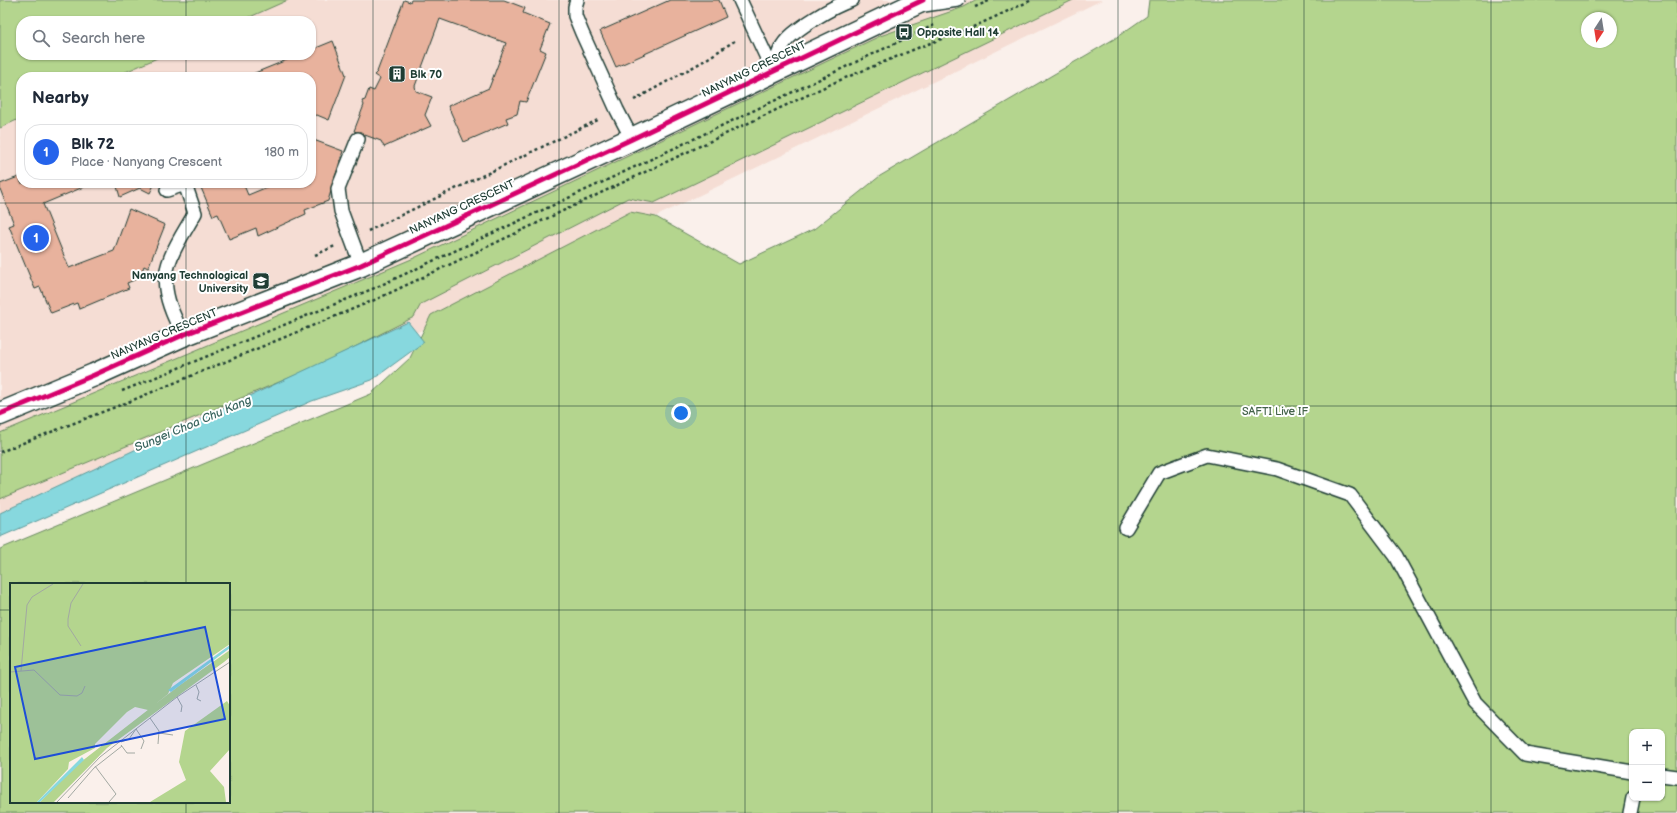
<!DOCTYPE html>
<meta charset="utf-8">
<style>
:root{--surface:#fff;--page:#f6f6f7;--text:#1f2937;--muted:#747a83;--line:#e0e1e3;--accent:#2563eb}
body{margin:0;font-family:"Balsamiq Sans",sans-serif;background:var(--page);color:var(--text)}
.controls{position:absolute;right:12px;bottom:12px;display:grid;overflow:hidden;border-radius:8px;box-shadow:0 1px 3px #0004}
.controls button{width:36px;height:36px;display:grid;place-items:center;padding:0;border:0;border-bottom:1px solid var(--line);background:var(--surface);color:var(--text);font:20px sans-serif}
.compass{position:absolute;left:1581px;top:12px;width:36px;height:36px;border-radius:50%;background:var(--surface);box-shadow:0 1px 3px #0004;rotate:192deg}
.you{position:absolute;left:681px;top:413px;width:14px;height:14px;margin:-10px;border:3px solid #fff;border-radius:50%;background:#1a73e8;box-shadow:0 0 0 6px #1a73e833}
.badge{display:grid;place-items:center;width:26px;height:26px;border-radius:50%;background:var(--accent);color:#fff;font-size:13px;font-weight:700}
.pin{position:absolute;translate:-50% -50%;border:2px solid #fff;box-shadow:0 1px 4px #0006}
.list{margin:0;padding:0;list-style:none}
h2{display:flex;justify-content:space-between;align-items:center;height:52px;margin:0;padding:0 16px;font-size:17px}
h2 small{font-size:13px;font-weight:400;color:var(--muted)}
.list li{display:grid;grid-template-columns:26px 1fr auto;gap:12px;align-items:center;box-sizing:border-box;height:56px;margin:0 8px 8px;padding:0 8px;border:1px solid var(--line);border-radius:16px}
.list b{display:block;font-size:15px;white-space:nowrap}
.list p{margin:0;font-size:13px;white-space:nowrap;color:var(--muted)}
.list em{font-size:13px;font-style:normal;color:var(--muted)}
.icon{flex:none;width:22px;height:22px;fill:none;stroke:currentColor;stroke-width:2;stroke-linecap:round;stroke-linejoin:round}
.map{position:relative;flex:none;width:1677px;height:813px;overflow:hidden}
.search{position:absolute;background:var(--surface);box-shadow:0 1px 3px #0004;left:16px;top:16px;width:300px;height:44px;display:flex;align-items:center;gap:10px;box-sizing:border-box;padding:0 14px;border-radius:16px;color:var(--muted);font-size:15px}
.panel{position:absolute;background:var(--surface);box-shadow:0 1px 3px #0004;left:16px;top:72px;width:300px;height:116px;border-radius:16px}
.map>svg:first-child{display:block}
.built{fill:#f5ddd4;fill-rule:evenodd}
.green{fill:#b4d58e;stroke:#6a8961;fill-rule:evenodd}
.water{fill:#87d8de;stroke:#5d9a9a}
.building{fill:#e8b29d;stroke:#1f3d34}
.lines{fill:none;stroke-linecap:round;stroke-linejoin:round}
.service-casing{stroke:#1f3d34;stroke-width:16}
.minor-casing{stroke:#1f3d34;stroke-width:25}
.path{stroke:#1f3d34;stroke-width:2.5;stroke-dasharray:3 3;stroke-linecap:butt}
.service{stroke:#fff;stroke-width:13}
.minor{stroke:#fff;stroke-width:22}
.cycleway-casing{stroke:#fff;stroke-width:8}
.cycleway{stroke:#d6006c;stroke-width:5}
.grid{fill:none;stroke:#1f3d34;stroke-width:1;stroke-opacity:0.55}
.labels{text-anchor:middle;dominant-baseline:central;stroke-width:4;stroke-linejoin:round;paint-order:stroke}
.poi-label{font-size:11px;font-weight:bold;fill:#1f3d34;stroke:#fff;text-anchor:start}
.street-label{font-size:11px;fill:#1f3d34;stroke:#fff}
.park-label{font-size:11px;fill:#44634a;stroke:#fff}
.water-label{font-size:12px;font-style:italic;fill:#39645e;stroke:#fff}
.inset-road{fill:none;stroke:#a2a8a2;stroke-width:1}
.view{fill:#1d4ed8;fill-opacity:0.15;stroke:#1d4ed8;stroke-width:2}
.inset-edge{fill:none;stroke:#1f3d34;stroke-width:2}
</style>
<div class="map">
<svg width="1677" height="813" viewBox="0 0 1677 813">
<rect width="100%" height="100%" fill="#faf0eb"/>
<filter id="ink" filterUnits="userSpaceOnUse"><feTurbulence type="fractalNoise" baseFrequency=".025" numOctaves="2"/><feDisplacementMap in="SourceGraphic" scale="8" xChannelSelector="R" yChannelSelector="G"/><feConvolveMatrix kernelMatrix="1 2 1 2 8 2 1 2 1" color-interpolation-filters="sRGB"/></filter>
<g filter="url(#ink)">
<path class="built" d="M0,0H1102L321,379L0,516ZM21,21H311V55H21ZM21,77H311V183H21Z"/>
<path class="green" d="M0,0H288L241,21H21V55H164L114,77H21V118L0,128Z
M977,0H1073L654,203L628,198L421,304L414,317L315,367L0,499V433L414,258L880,36L964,7Z
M1149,0H1677V813H0V549L371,394L410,358L431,315L630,212L656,217L739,264L814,229L880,176L1114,39L1147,16ZM1587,18H1611V42H1587ZM11,584H229V802H11ZM1632,732H1662V798H1632Z"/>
<path class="water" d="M408,322L424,342L372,380L312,401L0,537V513Z"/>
<path class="building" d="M404,0L410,2L411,0H504L525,8L523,13L550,24L540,49L546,52L526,102L520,101L517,114L506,118L508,123L464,142L448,106L489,88L506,43L440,19L415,86L416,91L432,97L425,115L431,126L384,147L381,141L354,131L364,105L362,101L365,100L369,89L374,91L380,79L374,75L377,72Z
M670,0H719L726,17L616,67L600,31Z
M333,41L346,75L329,120L317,115L311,117V77H245L299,55H311V50Z
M311,139L343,151L328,201L305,210L306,214L258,236L256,228L229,239L218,214L213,216L199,183H243L248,195L277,183H311Z
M21,176V183H93L43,204L69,268L114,251L129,209L165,225L148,268L144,266L139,278L127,283L129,288L79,309L77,303L51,313L40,287L35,289L9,226L14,224L0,189V184Z
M116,183H155L150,193L140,188L120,197Z"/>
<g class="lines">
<defs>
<path id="service" d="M577,0L575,7V16L582,33L617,110L632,139
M740,0L773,71
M917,6L958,0
M773,71C776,63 778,52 783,45C792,30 835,5 852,0
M358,139L338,189L341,211L361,265
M167,190L185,184L195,213C183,235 162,262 166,289C168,305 176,321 183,335
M1126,528L1159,473L1207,455L1277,469L1350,495L1396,556L1475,703L1525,754L1632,772
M1662,775L1677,777
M1630,813L1633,798"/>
<path id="minor" d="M0,414L94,375L183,335L361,265L632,139L923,0"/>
</defs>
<use href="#service" class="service-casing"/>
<use href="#minor" class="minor-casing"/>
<path class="path" d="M975,7L991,0
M634,100L702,62L736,40
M368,231L600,119
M315,255L335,246
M122,391L377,287L605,181L934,25
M0,452L133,400L377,299L833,83L920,47L973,27L1032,0"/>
<use href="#service" class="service"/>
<use href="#minor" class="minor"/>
<defs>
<path id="cycleway" d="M0,414L94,375L183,335L361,265L632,139L923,0"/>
</defs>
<use href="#cycleway" class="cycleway-casing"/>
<use href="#cycleway" class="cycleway"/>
</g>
</g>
<path class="grid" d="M186,0V21M373,0V813M559,0V813M745,0V813M932,0V813M1118,0V813M1304,0V813M1491,0V813M186,55V77M186,183V584M0,203H1677M0,406H1677M0,610H11M229,610H1677M186,802V813"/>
<defs>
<symbol id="bus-square" viewBox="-11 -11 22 22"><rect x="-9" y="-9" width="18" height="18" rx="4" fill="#1f3d34" stroke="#fff"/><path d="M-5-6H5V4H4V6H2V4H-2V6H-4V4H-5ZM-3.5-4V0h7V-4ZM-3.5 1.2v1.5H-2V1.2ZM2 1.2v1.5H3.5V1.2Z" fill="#fff"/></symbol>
<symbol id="building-square" viewBox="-11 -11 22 22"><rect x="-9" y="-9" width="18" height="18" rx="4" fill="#1f3d34" stroke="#fff"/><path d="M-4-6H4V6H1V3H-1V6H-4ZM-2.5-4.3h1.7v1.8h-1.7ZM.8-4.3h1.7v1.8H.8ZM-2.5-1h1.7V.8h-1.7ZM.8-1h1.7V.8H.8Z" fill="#fff"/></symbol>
<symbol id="university-square" viewBox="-11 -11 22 22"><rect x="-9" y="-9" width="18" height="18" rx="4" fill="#1f3d34" stroke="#fff"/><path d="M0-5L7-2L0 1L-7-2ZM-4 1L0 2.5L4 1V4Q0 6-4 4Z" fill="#fff"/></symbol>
</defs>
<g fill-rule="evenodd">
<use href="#bus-square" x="894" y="22" width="20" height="20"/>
<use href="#building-square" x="387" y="64" width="20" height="20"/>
<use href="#university-square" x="251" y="271" width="20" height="20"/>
</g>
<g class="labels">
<g class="poi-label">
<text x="917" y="32">Opposite Hall 14</text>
<text x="410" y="74">Blk 70</text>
<text x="248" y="275" text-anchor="end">Nanyang Technological<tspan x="248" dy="13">University</tspan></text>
</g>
<g class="street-label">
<text transform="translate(754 69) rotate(-26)">NANYANG CRESCENT</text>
<text transform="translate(462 207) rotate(-25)">NANYANG CRESCENT</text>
<text transform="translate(164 334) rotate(-23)">NANYANG CRESCENT</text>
</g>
<g class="park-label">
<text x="1275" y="411">SAFTI Live IF</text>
</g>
<g class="water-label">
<text transform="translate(193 424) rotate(-23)">Sungei Choa Chu Kang</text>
</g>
</g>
<g transform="translate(10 583)">
<rect width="220" height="220" fill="#faf0eb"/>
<path d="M0,1H220V61L163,100L158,111L138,127L125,124L117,129L85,161V165L59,179L58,186L27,219H0ZM220,67V74L214,79L97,165L44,219H30L67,182L170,102ZM217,118L220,123V166L200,188L214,204L216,219H140L176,197L169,179L175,148Z" fill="#b4d58e"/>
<path d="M220,62V65L161,109L158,107ZM72,174L74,177L30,219H27Z" fill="#87d8de"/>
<path class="inset-road" d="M71,63L58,43V36L61,20L73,1M11,88L17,22L22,14L43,1M0,89L24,87L50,112L67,113L72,110L75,103M186,102L189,109L187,116L191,118M167,114L172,123L171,129M140,135L149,148L148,161M126,146L134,158L131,166M149,150L163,152M111,159L119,156L126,146M111,162L117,170H125M85,183L106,211L99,219M58,215L84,185L112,163M47,219L90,174L167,114L220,79"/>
<path class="view" d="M195,44L215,136L25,176L5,84Z"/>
<rect width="220" height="220" class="inset-edge"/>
</g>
</svg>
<div class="controls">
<button>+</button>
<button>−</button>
</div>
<svg class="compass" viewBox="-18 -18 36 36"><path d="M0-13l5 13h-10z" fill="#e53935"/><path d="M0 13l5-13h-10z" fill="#747a83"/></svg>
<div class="you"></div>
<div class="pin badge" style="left:36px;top:238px">1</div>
<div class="search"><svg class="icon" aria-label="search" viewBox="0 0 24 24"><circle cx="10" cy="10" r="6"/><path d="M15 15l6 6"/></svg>Search here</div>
<section class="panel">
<h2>Nearby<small></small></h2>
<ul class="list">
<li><span class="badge">1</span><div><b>Blk 72</b><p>Place · Nanyang Crescent</p></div><em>180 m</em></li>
</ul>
</section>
</div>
